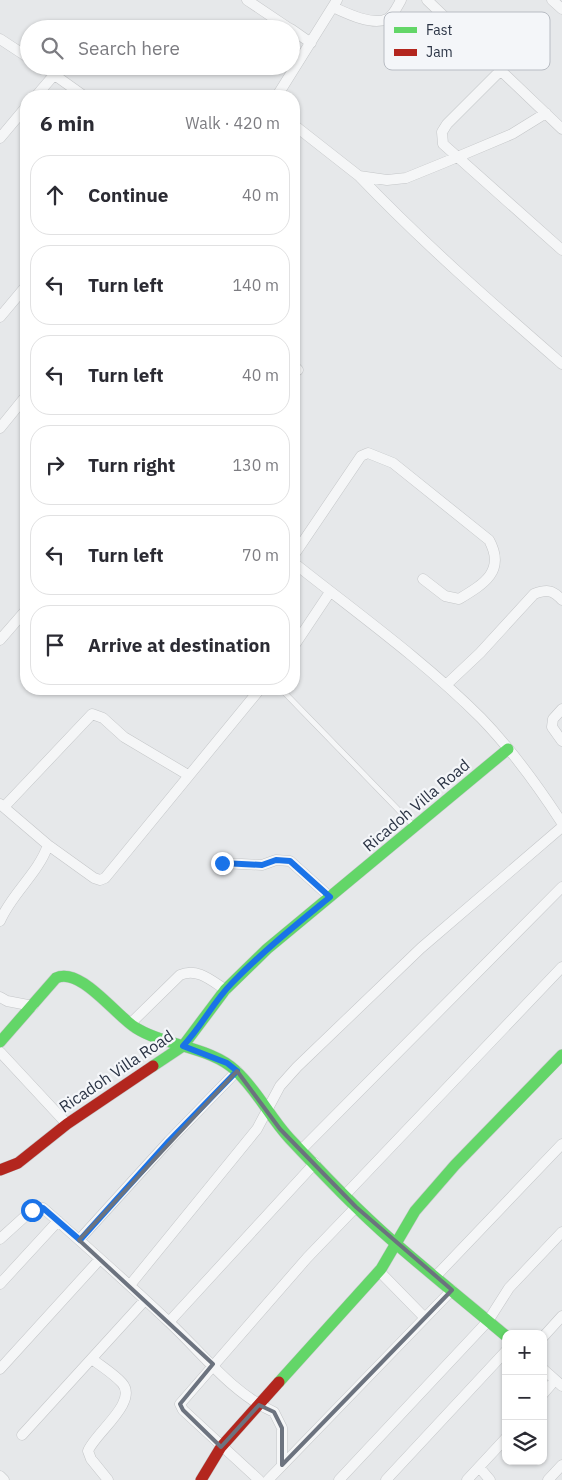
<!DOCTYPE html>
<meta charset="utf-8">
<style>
:root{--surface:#fff;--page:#f2f2f3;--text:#2b2b33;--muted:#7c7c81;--line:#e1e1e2}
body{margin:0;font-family:"IBM Plex Sans",sans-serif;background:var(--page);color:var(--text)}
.controls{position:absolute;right:15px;bottom:15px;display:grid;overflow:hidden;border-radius:10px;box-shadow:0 1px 4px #0004}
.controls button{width:45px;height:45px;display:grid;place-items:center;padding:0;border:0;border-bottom:1px solid var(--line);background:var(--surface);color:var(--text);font:25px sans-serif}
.stop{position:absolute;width:15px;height:15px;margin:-11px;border:4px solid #1a73e8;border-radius:50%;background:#fff}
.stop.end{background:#1a73e8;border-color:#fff;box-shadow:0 1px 5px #0008}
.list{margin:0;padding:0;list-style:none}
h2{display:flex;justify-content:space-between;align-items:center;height:65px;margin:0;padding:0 20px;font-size:21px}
h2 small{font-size:16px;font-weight:400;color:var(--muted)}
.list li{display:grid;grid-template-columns:32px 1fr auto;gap:15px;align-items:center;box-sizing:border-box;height:80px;margin:0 10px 10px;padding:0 10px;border:1px solid var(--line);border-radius:20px}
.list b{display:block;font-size:19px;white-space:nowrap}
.list em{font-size:16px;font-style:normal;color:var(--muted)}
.icon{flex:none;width:28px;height:28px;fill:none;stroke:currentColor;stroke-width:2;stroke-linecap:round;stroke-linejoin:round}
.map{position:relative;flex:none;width:562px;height:1480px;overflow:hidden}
.search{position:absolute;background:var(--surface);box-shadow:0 1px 4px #0004;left:20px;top:20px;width:280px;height:55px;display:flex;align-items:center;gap:12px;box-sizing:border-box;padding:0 18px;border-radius:28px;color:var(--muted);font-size:19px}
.panel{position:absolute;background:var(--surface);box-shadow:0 1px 4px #0004;left:20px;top:90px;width:280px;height:605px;border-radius:20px}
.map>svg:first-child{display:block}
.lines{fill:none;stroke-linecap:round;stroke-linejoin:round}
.lane-casing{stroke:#c4c6c8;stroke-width:6}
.street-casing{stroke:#c4c6c8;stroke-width:11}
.fast-casing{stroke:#c4c6c8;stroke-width:12}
.jam-casing{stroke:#c4c6c8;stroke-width:12}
.lane{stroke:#f5f6f7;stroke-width:5}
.street{stroke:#f5f6f7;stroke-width:10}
.fast{stroke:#63d668;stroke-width:11}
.jam{stroke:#b3261e;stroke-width:11}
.route{stroke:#1a73e8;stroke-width:6}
.marked{fill:none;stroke:#6c737f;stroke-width:4;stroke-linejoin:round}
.labels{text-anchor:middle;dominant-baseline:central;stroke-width:4.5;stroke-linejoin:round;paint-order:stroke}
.street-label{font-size:16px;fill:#2b3445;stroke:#f4f6f9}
.key{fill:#f4f6f9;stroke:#b8bcc3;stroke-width:1}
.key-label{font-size:14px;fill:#2b3445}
</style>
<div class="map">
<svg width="562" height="1480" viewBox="0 0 562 1480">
<rect width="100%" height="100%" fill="#e6e8ea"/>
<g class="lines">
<defs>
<path id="lane" d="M281,689L416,828"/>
<path id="street" d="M247,0L290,29
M427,0L562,129
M552,0L562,9
M333,7C346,13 372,26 387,19C394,15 397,7 401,0
M291,29L311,43
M0,39L29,58
M42,66L84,96
M501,70L447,124L442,132L443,144L562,250
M36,96L54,75
M277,96L337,0
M294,125L359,176L387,180L406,178L443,163L512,134L546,113
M0,138L26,107
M359,176C423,243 492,303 562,364
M0,317L26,286
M294,366L298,370
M0,428L26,396
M294,555L361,456L368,453L393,463L489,540C506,571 484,584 459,599L445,596L423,579
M294,563C357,613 424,661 481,718C512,750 538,786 562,823
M0,640L26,610
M294,646L330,592
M446,685L480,653L534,594C547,589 553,590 562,600
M562,709L553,719L552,727L562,741
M0,804L48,845L94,878L100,880L105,878L260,689
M4,807L92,714L103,718L124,737L188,775
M222,863L262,865L276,860L290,861L330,897
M0,921C12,893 38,874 48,845
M0,997L7,1001L33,1006
M131,1023L180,975C197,967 212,981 226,990
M0,1052L67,1124
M301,1150L562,887
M345,1195L562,967
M0,1239L32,1210L43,1208C86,1246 129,1284 170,1323C203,1354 233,1394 274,1412L282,1428V1465
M79,1240L169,1141L237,1071
M379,1271L424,1317
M436,1276L562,1144
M0,1284L58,1221
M130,1285L257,1129L280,1086L297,1067L421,948L562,827
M169,1322L315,1163
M543,1337L562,1316
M92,1359C101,1366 114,1374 122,1383C139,1402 95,1433 88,1451L91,1459L108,1480
M0,1369L100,1259
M543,1369L562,1386
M543,1394L555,1380
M22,1435L145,1300
M479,1467L490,1480
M0,1476L4,1480
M259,1480L183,1410L180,1404L307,1258L356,1207
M268,1480L452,1290
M339,1480L488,1321L509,1288L562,1232
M386,1480L506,1351
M467,1480L506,1438
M548,1480L562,1465"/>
<path id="fast" d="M0,1042L56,978C80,966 116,1016 136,1028C164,1046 212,1047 236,1071C258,1091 270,1118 290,1139C324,1175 358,1211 395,1243C432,1275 469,1305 506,1336
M153,1066L183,1046L225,990L267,949L508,749
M279,1382L381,1269L415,1211L455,1165L562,1055"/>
<path id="jam" d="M0,1170L18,1163L67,1124L153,1066
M201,1480L221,1447L279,1382"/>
</defs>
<use href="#lane" class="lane-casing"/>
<use href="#street" class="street-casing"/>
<use href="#fast" class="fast-casing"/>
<use href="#jam" class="jam-casing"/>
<use href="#lane" class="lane"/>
<use href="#street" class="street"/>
<use href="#fast" class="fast"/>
<use href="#jam" class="jam"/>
</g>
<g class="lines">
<path class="route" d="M32,1210L43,1208L80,1240L169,1141L237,1071L227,1063L183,1046C202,1026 213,1002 232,983C262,952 297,924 330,897L290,861L276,860L262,865L222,863"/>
</g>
<path class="marked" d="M237,1071L280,1129L356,1207L452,1290L282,1465V1428L274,1412L259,1405L221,1447L183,1410L180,1404L213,1364L79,1240Z"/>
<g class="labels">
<g class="street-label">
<text transform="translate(416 805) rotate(-40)">Ricadoh Villa Road</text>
<text transform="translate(116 1071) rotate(-34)">Ricadoh Villa Road</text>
</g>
</g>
<rect x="384" y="12" width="166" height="58" rx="8" class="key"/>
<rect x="394" y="27" width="23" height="6" fill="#63d668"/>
<rect x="394" y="49" width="23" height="7" fill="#b3261e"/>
<g class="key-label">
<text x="426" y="35">Fast</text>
<text x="426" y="57">Jam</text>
</g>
</svg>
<div class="controls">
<button>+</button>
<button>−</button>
<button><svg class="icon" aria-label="layers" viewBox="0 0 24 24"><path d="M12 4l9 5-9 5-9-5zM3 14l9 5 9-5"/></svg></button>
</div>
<div class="stop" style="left:32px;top:1210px"></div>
<div class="stop end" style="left:222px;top:863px"></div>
<div class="search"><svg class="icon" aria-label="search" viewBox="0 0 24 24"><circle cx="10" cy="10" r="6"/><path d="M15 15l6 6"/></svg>Search here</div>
<section class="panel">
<h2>6 min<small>Walk · 420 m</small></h2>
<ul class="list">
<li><svg class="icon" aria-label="ahead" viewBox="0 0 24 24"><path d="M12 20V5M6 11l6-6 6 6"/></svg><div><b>Continue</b></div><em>40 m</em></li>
<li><svg class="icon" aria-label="left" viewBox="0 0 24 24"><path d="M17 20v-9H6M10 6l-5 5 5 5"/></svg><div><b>Turn left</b></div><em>140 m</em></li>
<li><svg class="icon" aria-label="left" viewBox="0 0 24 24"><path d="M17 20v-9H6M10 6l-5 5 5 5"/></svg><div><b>Turn left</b></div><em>40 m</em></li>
<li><svg class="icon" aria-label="right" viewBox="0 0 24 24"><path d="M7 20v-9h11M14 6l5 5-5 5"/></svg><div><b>Turn right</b></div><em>130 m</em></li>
<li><svg class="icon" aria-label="left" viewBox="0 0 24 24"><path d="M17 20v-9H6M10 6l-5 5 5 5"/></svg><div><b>Turn left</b></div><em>70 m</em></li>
<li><svg class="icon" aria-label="arrive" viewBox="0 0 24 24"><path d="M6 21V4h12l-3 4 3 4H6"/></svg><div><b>Arrive at destination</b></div></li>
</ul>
</section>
</div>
